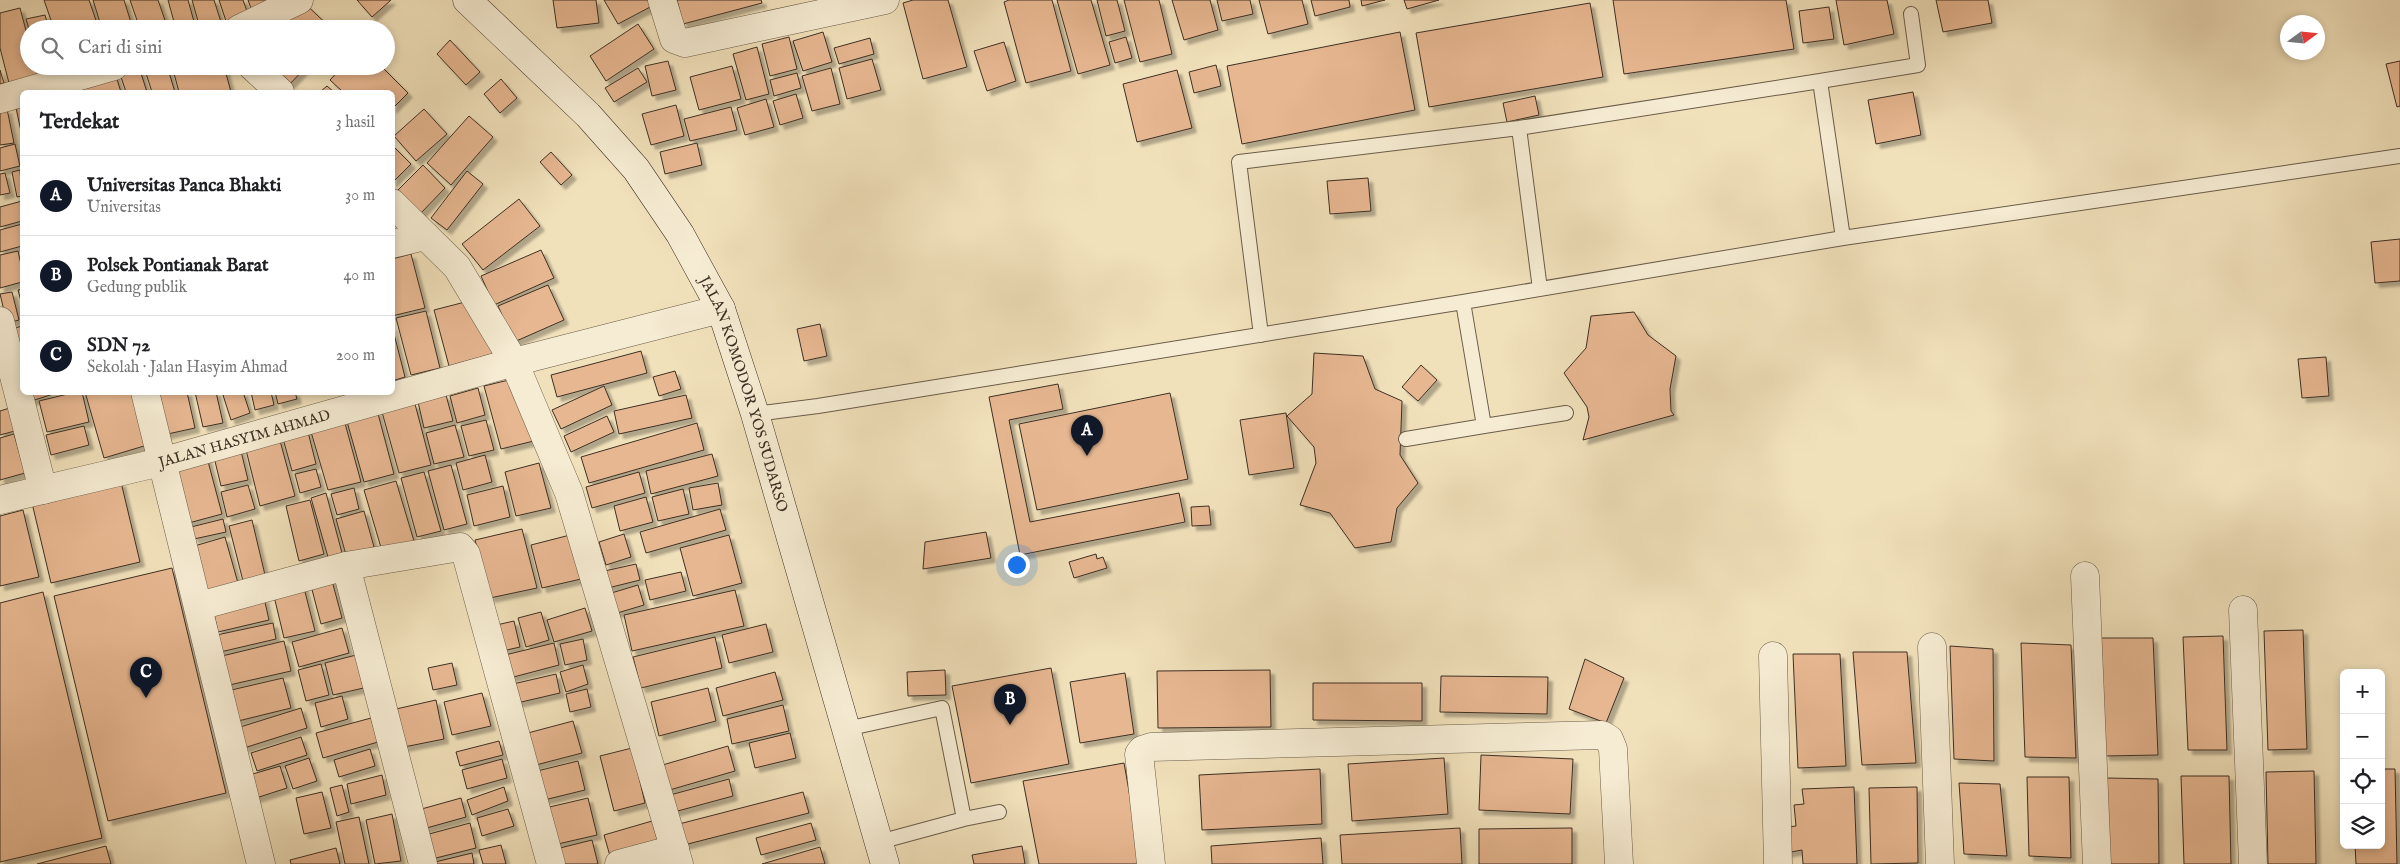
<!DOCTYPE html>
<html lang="id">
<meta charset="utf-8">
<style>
:root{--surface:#fff;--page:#f6f6f6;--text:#202124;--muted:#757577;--line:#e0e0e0;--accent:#111827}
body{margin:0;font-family:"IM FELL English",serif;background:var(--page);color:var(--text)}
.controls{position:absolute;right:15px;bottom:15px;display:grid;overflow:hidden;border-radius:8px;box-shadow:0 2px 8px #0003}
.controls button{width:45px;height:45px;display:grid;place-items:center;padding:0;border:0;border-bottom:1px solid var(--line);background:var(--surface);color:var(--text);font:25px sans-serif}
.compass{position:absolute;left:2280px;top:15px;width:45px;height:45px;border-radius:50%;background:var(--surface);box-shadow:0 2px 8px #0003;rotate:75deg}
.you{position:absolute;left:1016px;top:564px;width:18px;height:18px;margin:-12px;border:4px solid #fff;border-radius:50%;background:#1a73e8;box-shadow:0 0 0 8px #1a73e833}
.badge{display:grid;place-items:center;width:32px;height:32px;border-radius:50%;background:var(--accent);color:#fff;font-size:16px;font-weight:700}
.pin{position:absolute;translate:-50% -41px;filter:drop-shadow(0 1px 2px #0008)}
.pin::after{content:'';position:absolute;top:26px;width:18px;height:15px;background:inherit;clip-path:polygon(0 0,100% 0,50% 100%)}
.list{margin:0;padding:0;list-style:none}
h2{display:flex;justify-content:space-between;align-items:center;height:65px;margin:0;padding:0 20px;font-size:21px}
h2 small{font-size:16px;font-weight:400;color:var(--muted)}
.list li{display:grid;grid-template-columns:32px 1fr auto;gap:15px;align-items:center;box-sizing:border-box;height:80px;padding:0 20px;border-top:1px solid var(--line)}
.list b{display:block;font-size:19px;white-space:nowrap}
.list p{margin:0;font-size:16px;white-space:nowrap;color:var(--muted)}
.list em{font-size:16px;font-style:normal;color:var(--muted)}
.icon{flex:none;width:28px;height:28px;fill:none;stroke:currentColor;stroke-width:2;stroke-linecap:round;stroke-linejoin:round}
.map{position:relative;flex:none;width:2400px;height:864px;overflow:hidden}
.search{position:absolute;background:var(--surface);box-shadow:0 2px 8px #0003;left:20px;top:20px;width:375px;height:55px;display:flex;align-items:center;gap:12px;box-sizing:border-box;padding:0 18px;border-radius:28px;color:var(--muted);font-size:19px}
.panel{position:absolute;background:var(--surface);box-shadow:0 2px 8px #0003;left:20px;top:90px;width:375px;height:305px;border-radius:8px}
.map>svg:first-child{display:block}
.building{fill:#e7b791;stroke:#3d2f23;filter:url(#shadow)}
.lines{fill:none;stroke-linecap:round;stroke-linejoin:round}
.lane-casing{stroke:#6a5c49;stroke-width:16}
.street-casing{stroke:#6a5c49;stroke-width:29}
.secondary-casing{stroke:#3d2f23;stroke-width:29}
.lane{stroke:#f6ecd3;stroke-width:14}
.street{stroke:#f6ecd3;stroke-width:28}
.secondary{stroke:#f6ecd3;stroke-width:28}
.labels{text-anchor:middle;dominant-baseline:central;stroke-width:5;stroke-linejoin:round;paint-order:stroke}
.street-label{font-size:15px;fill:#3d2f23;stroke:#f6ecd3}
</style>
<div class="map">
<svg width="2400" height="864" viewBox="0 0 2400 864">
<defs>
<filter id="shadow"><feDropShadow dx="4.5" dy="4.5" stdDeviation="1" flood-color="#0004"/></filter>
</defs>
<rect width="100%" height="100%" fill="#f1e1bb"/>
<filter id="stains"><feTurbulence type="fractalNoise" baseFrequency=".004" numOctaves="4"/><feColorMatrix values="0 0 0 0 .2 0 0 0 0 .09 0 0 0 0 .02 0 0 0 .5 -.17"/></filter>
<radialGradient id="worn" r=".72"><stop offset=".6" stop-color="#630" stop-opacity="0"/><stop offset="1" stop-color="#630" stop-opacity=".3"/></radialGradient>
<path class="building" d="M44,0H89L99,29H54Z
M93,0H124L133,29H102Z
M130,0H158L168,29H140Z
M168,0H188L196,29H176Z
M192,0H214L221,22L200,28Z
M219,0H243L248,14L226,21Z
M248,0H282L252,11Z
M301,0L332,29H274Z
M357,0H391L372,17Z
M553,0H596L599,23L557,28Z
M604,0H649L652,6L618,24Z
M677,0H761L762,3L683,24Z
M913,0H948L967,67L923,79L903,3Z
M1009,0H1052L1071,71L1026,83L1004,2Z
M1057,0H1091L1110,65L1078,74Z
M1097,0H1117L1125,31L1106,36Z
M1124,0H1159L1172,54L1140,62Z
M1172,0H1210L1218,30L1184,40Z
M1217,0H1250L1253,14L1222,21Z
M1259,0H1302L1308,24L1268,34Z
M1311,0H1349L1350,7L1315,16Z
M1361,0H1385L1362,6Z
M1404,0H1439L1407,9Z
M1613,0H1786L1794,49L1624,74Z
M1836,0H1887L1894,34L1844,45Z
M1936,0H1988L1992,23L1943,32Z
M1590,3L1603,77L1429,107L1416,33Z
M1829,7L1834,39L1803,43L1799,11Z
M20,8L29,42V66H35L38,79L10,87L0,48V13Z
M45,15L49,29H29L26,19Z
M638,24L654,49L606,81L590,56Z
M823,32L832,62L803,71L793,41Z
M1400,32L1415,110L1242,144L1227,66Z
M789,37L797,69L770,76L762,44Z
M1126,37L1132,58L1115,63L1109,42Z
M870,38L874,54L839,64L834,48Z
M450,40L480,72L466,85L437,54Z
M1004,42L1016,81L987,91L974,51Z
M757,47L769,94L746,100L733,54Z
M872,59L881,90L847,99L839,68Z
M668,61L676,90L652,96L645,66Z
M2400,61V106L2397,107L2386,64Z
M1216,65L1221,86L1194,93L1189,72Z
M38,66H58L59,71L40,75Z
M167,66L175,92H152L144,67Z
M172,66H224L231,92H179Z
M264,66H307L287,87Z
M343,66H381L408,93L392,109V92H343L330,80Z
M732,66L741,99L699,110L690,77Z
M139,67L147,92H126L120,74Z
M638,68L647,82L614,102L605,88Z
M831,68L840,104L812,111L802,76Z
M0,70L4,83L0,84Z
M1177,70L1192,128L1137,142L1123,84Z
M115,73L121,92H82L80,83Z
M797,73L801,88L774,96L770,80Z
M501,79L517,98L500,113L484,94Z
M327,86L334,92H320Z
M1913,92L1921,135L1876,144L1868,100Z
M796,94L803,118L780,125L773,101Z
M1535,96L1539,115L1507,122L1503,103Z
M766,99L774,127L745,135L737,108Z
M22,101V136L15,103Z
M676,105L684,136L651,145L642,114Z
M731,107L737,130L690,141L684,119Z
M7,109L14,143L0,145V110Z
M424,109L447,134L416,161L394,136Z
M469,116L493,137L451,185L427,163Z
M697,143L702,165L665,174L660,152Z
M15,144L20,166L0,171V148Z
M392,145L411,164L392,183Z
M551,152L572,175L561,185L540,162Z
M423,165L445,188L420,214L397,191Z
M20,170L22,196L17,197L12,172Z
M467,171L483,184L447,230L431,218Z
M5,173L10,193L0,195V174Z
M1368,178L1371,211L1330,214L1327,181Z
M519,199L540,226L483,270L462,244Z
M22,201V221L0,227V207Z
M22,224V246L0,252V230Z
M2400,239V281L2375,283L2371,242Z
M541,250L554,278L494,305L481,276Z
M18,251L22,269V282L0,288V255Z
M411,254L425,308L392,316V259Z
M548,285L564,320L514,342L498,306Z
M22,289V305L18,290Z
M12,292L19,320L7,323L0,294Z
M469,301L499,352L449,366L434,310Z
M426,311L440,368L411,375L396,318Z
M1634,312L1648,335L1676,356L1670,389L1671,411L1674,415L1583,440L1589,417L1587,407L1564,373L1586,348L1591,316Z
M820,324L827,356L804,361L797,329Z
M22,326V347L20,348L15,328Z
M392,326L405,377L392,381Z
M641,351L647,373L557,397L551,375Z
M1314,353L1363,356L1375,389L1402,401L1400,455L1418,483L1397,508L1391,542L1355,548L1330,513L1300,505L1316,463L1314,447L1287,416L1312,394Z
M2326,357L2329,396L2302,398L2298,359Z
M1421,365L1437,380L1418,401L1402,387Z
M675,371L681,389L659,396L653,377Z
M513,379L542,439L501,449L484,386Z
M1058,384L1063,409L1009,420L1030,522L1179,493L1185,522L1020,555L989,397Z
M604,386L612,405L561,429L552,410Z
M478,388L485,415L457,423L450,396Z
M25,392H60L28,402Z
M76,392H82L89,422L47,432L39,401Z
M85,392H140L154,443L104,458Z
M153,392H187L195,428L163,435Z
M195,392H216L223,423L203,427Z
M222,392H243L250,413L231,420Z
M251,392H271L274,405L255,410Z
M275,392H295L297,399L278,404Z
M1170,393L1188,479L1037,510L1019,424Z
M446,395L453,421L424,428L418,402Z
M686,395L692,418L619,434L614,411Z
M415,404L431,465L399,473L382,412Z
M16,406L22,429L0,435V411Z
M377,410L394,474L364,482L346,418Z
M1286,413L1294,468L1249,475L1240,420Z
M343,416L361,482L328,490L309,425Z
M607,416L614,432L571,452L564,436Z
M486,420L494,450L469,456L461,426Z
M697,423L704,450L589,483L581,457Z
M455,425L464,457L434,464L426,433Z
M84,426L89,445L51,455L46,435Z
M307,428L316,464L292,471L282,435Z
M14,434L25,473L0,480V438Z
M279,437L295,496L260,506L245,446Z
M240,447L248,480L221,486L213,453Z
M205,450L222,514L185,524L169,460Z
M712,454L718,476L651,494L646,471Z
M485,455L492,482L463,490L456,463Z
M539,463L551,508L516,516L505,472Z
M451,465L467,524L444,530L428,471Z
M316,469L321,487L300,493L295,474Z
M424,472L441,531L417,537L401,478Z
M639,472L645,493L592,508L586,487Z
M396,481L414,541L382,551L364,490Z
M121,482L140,562L51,583L32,503Z
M718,483L722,505L693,510L689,488Z
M248,485L255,509L227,517L221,492Z
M503,486L510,517L474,526L467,495Z
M354,488L359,509L337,515L331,494Z
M683,489L689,514L658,521L652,497Z
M326,493L342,553L328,557L311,498Z
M646,497L653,522L620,531L614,506Z
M310,500L324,554L299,561L286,506Z
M1209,506L1211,525L1192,526L1191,507Z
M720,509L726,530L646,553L640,532Z
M23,510L39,577L0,586V516Z
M364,511L374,547L346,555L336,519Z
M223,519L226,532L194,539L191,527Z
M252,520L265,575L243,581L229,526Z
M522,529L537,588L490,598L475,540Z
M986,532L991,558L923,569L925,542Z
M624,534L631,557L606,565L599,542Z
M570,535L581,579L542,588L531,545Z
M729,535L742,583L693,596L680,548Z
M225,537L238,583L203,593L191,547Z
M1096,554L1097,559L1103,557L1107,568L1074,578L1069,562Z
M636,564L640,580L604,589L600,572Z
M172,568L226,793L108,821L54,596Z
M681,572L686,591L650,600L645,580Z
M331,577L342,618L321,624L310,582Z
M303,584L315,631L284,638L273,592Z
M638,585L644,605L614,614L608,594Z
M735,590L744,626L632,651L624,615Z
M43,592L102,838L0,862V603Z
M264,598L269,620L218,632L213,610Z
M585,608L592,631L554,642L547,620Z
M541,612L549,640L526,647L518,618Z
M514,621L520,647L498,652L492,626Z
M273,623L276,639L216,653L212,636Z
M766,624L773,652L729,663L722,635Z
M342,628L349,653L299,667L292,642Z
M2303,630L2307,749L2268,750L2264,631Z
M2223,636L2227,750H2188L2183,637Z
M715,637L722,668L641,688L633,657Z
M2101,638H2153L2158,755L2105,756Z
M583,639L587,660L565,665L560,644Z
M284,641L291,671L225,686L218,657Z
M554,643L559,665L506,679L501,656Z
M2021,643L2071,645L2076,758L2025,757Z
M1950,646L1993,649L1994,761L1954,759Z
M1853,652H1907L1916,763L1862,765Z
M360,654L368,687L333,695L325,663Z
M1793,654H1840L1846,766L1798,768Z
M1585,659L1624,678L1606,723L1569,709Z
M452,663L457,685L433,690L428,668Z
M321,664L329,695L306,701L298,670Z
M583,665L588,684L566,692L560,672Z
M1051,668L1069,764L971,783L952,686Z
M945,670L946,695L908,696L907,672Z
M1270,670L1271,727L1158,728L1157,671Z
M775,672L783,700L723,716L716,688Z
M1125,673L1134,734L1080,743L1070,682Z
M556,674L560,693L517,703L513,684Z
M1441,676L1548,677L1547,714L1440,712Z
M283,678L291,708L234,722L227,691Z
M1313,683H1422V721L1313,720Z
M708,688L716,721L659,736L651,702Z
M587,689L591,707L570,712L566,694Z
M482,693L491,726L452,735L444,702Z
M342,696L348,719L321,727L315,703Z
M436,700L444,739L404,747L396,709Z
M783,705L789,731L732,744L727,719Z
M301,708L307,728L244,748L237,728Z
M371,718L378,742L323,758L316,733Z
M573,721L582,753L532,766L524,734Z
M790,733L796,758L755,768L749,743Z
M301,737L307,755L257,771L251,753Z
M499,741L503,755L460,766L456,752Z
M728,746L735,771L666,791L659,766Z
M632,748L645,803L614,811L600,756Z
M370,749L375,766L339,777L334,760Z
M1481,755L1573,759L1570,814L1479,810Z
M309,758L317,781L293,789L285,766Z
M1444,758L1448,814L1352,821L1348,764Z
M502,759L507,778L467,789L462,770Z
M578,761L585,790L540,801L533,772Z
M1124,763L1142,864H1039L1023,781Z
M280,766L287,788L253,799L246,776Z
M1320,769L1322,824L1202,830L1199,775Z
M2381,769H2395L2397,864H2356L2355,845H2381Z
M2314,771L2316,864H2268L2266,772Z
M382,775L386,795L351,804L347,784Z
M2181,776H2229L2231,864H2184Z
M2027,777H2069L2071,858L2029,856Z
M2107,778L2158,779L2159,864H2108Z
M729,779L733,796L674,812L670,795Z
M1959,783L2000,784L2007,856L1964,854Z
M342,785L349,812L337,816L330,788Z
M504,787L508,801L472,815L467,800Z
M1854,787L1857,864H1803L1802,850L1780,854L1779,828L1796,826L1794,805L1804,804L1802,789Z
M1917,787L1918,863L1871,864L1869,788Z
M322,792L331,828L304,834L296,798Z
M803,792L809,813L684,845L679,824Z
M461,798L466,817L423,829L418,810Z
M588,798L597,835L549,846L541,809Z
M508,809L514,826L482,836L477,818Z
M392,814L401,861L375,864L366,820Z
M359,817L369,864H345L336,822Z
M652,821L658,842L610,856L604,835Z
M470,823L476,848L424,861L418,837Z
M811,823L816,840L761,855L756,838Z
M1460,828L1462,864H1342L1340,835Z
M1572,828V864H1479V829Z
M1321,838L1323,864H1212L1211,846Z
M592,840L598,864H563L560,848Z
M501,845L506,864H483L479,850Z
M106,846L111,864H37Z
M1022,846L1025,864H974L972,855Z
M820,847L825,864H762Z
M336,848L340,864H291L290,860Z
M472,853L474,864H427Z"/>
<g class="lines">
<defs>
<path id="lane" d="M1519,128L1540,289
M1843,238L1820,81L1918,65L1911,14
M1463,302L1484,426L1566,413
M1261,335L1239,162L1519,128L1820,81
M755,414L818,406L1463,302L1843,238L2400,156
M1406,439L1484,426
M846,729L942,708L964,819L879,842
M964,819L999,812"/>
<g id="street">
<path d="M662,0L674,39L685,43L885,0"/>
<path d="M239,29L299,0"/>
<path d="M252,66L280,92"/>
<path d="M0,99L114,66"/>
<path d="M392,203L457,267L514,362L569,493L679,864"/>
<path d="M392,244L425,236"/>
<path d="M0,321L43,490"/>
<path d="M145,392L261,864"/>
<path id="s1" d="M0,500L161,462L514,362L721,309"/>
<path d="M346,566L423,864"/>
<path d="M2085,576L2097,864"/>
<path d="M199,606L346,566L460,547L466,554L551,864"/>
<path d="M2243,610L2253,864"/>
<path d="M1932,647L1940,864"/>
<path d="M1773,656L1778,864"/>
<path d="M619,864L675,849"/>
<path d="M1151,864L1139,754L1142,750L1151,747L1602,735L1609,739L1613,749L1619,864"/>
</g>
<g id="secondary">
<path id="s2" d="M467,0L588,115L636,169L680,234L721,309L755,414L885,864"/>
</g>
</defs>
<use href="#lane" class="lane-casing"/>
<use href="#street" class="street-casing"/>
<use href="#secondary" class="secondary-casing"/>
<use href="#lane" class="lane"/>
<use href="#street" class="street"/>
<use href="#secondary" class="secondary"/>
</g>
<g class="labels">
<g class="street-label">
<text stroke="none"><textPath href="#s2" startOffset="491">JALAN KOMODOR YOS SUDARSO</textPath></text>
<text stroke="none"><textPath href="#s1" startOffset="252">JALAN HASYIM AHMAD</textPath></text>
</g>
</g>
<rect width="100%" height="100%" filter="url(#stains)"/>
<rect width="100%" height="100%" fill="url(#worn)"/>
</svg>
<div class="controls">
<button>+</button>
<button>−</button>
<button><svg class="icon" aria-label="locate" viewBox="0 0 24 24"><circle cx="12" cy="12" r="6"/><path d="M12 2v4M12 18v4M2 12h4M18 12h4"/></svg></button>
<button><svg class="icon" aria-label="layers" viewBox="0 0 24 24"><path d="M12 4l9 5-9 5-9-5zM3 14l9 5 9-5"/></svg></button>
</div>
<svg class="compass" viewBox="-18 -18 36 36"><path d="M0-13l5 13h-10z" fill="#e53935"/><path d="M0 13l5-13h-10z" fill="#757577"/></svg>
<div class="you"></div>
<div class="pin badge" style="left:1087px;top:456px">A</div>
<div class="pin badge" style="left:1010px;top:725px">B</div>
<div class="pin badge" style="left:146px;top:698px">C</div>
<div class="search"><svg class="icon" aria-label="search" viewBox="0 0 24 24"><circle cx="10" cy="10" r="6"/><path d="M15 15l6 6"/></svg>Cari di sini</div>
<section class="panel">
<h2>Terdekat<small>3 hasil</small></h2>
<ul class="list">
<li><span class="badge">A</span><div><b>Universitas Panca Bhakti</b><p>Universitas</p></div><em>30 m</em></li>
<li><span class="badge">B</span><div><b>Polsek Pontianak Barat</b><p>Gedung publik</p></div><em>40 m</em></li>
<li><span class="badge">C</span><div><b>SDN 72</b><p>Sekolah · Jalan Hasyim Ahmad</p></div><em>200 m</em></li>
</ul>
</section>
</div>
